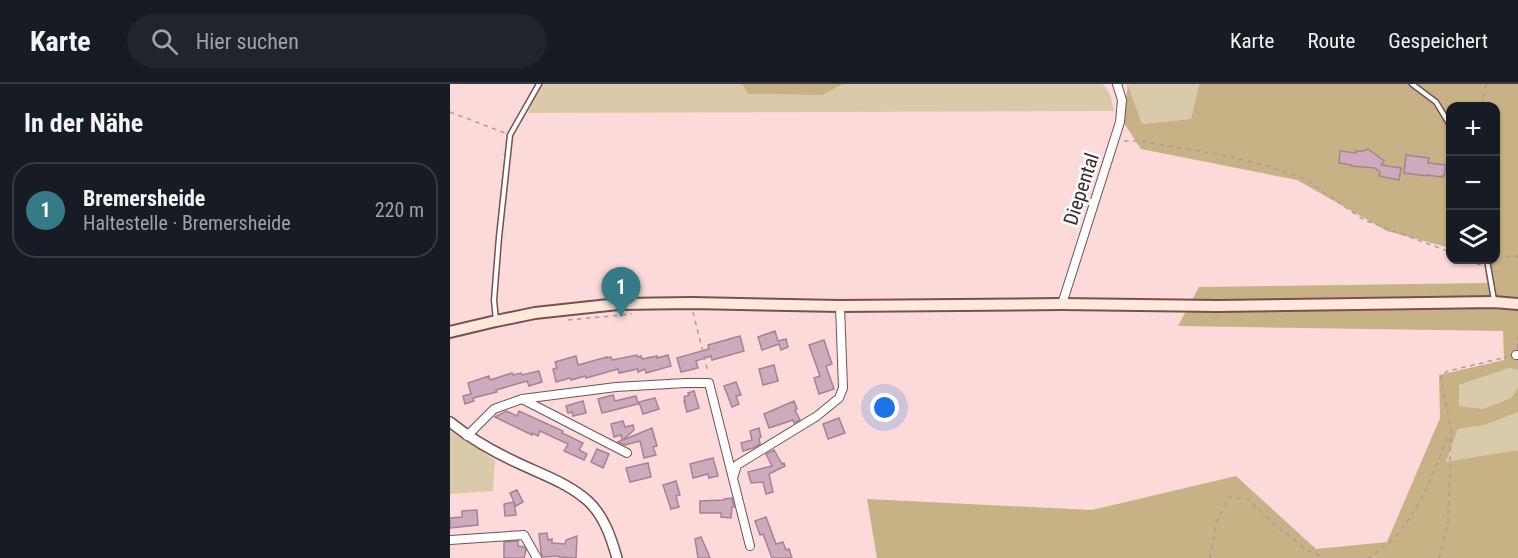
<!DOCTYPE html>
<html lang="de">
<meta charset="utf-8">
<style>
:root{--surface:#171b24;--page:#20242c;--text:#f1f3f6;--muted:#9ea1a6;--line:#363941;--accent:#357b87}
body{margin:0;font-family:"Roboto Condensed",sans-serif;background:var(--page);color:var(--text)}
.controls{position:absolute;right:18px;top:18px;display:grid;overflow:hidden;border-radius:12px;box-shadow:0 2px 4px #0004}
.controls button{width:54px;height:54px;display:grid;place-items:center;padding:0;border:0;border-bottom:2px solid var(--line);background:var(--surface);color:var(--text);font:30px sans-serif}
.you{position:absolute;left:435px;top:324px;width:21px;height:21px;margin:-15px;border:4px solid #fff;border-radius:50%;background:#1a73e8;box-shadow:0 0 0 9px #1a73e833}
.badge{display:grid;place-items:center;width:39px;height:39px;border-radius:50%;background:var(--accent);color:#fff;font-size:20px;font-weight:700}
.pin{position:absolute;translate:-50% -50px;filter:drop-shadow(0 2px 3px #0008)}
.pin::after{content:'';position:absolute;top:32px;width:21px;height:18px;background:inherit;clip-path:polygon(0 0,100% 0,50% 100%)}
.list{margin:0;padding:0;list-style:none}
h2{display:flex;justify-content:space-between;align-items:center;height:78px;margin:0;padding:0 24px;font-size:26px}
h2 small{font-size:20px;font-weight:400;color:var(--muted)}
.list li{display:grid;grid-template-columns:39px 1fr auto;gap:18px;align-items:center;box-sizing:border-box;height:96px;margin:0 12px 12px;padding:0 12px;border:2px solid var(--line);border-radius:24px}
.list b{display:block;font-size:22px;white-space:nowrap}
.list p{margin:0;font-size:20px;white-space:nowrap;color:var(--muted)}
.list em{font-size:20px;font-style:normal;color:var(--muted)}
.icon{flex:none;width:33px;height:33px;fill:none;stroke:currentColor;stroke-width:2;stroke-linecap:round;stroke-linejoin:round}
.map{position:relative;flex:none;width:1068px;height:474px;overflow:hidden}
header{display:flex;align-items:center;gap:36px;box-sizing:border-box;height:84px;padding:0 30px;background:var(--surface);border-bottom:2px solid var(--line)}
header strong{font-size:28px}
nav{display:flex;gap:33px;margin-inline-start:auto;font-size:21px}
.search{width:420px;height:54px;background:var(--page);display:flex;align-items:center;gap:15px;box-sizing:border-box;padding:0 21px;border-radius:33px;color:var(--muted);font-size:22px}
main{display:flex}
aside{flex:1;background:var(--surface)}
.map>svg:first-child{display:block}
.green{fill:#d9cba9}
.forest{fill:#c6b284}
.building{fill:#cdaabc;stroke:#a48394;stroke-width:1.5}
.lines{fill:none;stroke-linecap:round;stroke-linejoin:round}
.service-casing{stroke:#755251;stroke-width:7}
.minor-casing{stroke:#755251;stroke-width:10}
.tertiary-casing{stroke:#755251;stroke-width:12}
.secondary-casing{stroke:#755251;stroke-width:14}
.path{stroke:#b59998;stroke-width:1.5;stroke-dasharray:4.5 4.5;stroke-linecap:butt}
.service{stroke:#fff;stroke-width:4}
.minor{stroke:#fff;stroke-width:8}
.tertiary{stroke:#fff;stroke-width:9}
.secondary{stroke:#fee8da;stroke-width:10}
.labels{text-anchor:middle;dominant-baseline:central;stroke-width:5;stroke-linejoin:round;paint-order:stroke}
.street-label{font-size:20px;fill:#3c2c2b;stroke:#fff}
</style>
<header>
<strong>Karte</strong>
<div class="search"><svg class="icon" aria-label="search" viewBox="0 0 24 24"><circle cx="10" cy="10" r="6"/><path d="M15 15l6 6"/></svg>Hier suchen</div>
<nav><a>Karte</a><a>Route</a><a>Gespeichert</a></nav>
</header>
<main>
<aside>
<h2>In der Nähe<small></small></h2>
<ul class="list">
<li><span class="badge">1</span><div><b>Bremersheide</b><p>Haltestelle · Bremersheide</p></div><em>220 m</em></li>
</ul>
</aside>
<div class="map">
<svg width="1068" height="474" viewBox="0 0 1068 474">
<rect width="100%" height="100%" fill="#fcdad9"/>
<path class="green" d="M88,0H292L298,10L373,11L393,0H653L660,10L664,27L78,29Z
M676,0H749L741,35L692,40Z
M1059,284L1068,286V303L1061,314L1033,325L1009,323V301Z
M1068,328V366L996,379L1008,345L1035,341Z
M0,347L45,376L43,407L0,410Z"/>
<path class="forest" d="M292,0H393L373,11L298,10Z
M749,0H1068V286L1059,284L1009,301V322L1033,325L1061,314L1068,303V328L1035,341L1008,345L996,378L1068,366V474H427L417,415L642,426L786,392L866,465L937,458L990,334L989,291L1054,276L1053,247L728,242L749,203L1037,199L1034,176H1046V22H1000V164L937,147L847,96L691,65L672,36L678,2L692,40L741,35Z"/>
<path class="building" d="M918,65L934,77L931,81L951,84L949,96L929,92L930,88L925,84L901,82V81L889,79L890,67L906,69V67H913Z
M956,71L979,74L978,79L996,81L994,92H992V93L977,91V92L954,89Z
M325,247L328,257L336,255L338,263L331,266L329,260L312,266L308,253Z
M290,252L294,267L262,276L261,272L246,277L248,284L231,288L227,274L259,265L258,261Z
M374,256L382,280L376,282L384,305L369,310L364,294L370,292L359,261Z
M187,271L188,273L191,272L192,275L207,272V274L218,271L221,282L196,289L195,285L188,288V285L169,289L168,285L136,294L135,292L121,296L120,294L106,298L103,285L107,284L105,278L126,272L128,281L157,273V274L161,273L162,276Z
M324,281L328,297L313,301L309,285Z
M89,287L92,298L79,302L77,297L46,306L47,308L23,314L24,317L15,320L13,312L21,310L18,299L39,292L40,296L62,289L63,291L71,289L72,291Z
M286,298L291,311L286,312L289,320L282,323L274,302Z
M244,307L249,324L237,328L234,317H235L234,313L239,311L238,309Z
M163,311L165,317L186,312L188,320L152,329L148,315Z
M205,314L209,325L193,330L189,318Z
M133,317L136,329L123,332L122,328L118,329L116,322Z
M344,317L347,325L345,326L350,336L344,339L343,336L319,344L314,330Z
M56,327L67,332L69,327L113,347L112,349L133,359L129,366L137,370L134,376L114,367L118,360L90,347L88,352L82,349V351L45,333Z
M389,334L395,349L378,355L373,340Z
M173,337L175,343L183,341L184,346L173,356L202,344L207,362L203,363L206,371L194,374L190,357L175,361L168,358L172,356L171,351L164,353L161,340Z
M309,344L311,353L309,354L310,360L303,364L293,367L291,359L302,356L300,347Z
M147,365L159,370L153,384L141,378Z
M324,366L332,380L334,379L335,382L319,390L323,408L316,410L313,398L301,399L298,388L322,382L316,370Z
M263,374L268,392L259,394L258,390L243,394L240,380Z
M198,379L201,393L180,398L176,384Z
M226,397L230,411L226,412L229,423L221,425L213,401Z
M67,406L73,418L66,422L64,419L66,431L55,432L54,420L64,418L60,409Z
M282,414L284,423H282L281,434L271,433V429H250V417L274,416V415Z
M27,426L28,441L0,444V434L12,433V427Z
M316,433L326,460L333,458L336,466L339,465L342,474H322L313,450L310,451L305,437Z
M97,449L98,456L102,455V459L115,460L116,456L127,452L126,474L109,473V472L93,473L91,468L89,450Z
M251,453L256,464L260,474H248L245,455Z
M68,457V462L74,463L76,466L74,474H54V458Z"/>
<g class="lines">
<defs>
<path id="service" d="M962,0L986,18L1000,41
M1046,81V85
M1037,176L1044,216
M46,236L44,216L49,153L60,51L89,0"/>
<path id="minor" d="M612,220L670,38L672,16L667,0
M1066,271H1068
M72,315L177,369
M17,352L44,325L72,315L166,303L236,299H259L300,462
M283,394L287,381L367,332L389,314L393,304L390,222
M0,456L74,451L87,474"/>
<path id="tertiary" d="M0,338C21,355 44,368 68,379C91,390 118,399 138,417C154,432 161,453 167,474"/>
<path id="secondary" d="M0,248L46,237L85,229L168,220L242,219L390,222L612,220L767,222L1044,218L1068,220"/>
</defs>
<use href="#service" class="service-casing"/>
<use href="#minor" class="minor-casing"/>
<use href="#tertiary" class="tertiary-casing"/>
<use href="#secondary" class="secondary-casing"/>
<path class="path" d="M1031,22L1036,0
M0,28L55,49
M674,57H689L767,70L818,82L855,95L914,136L1000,168
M1046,173L1068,172
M1018,176L1033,182
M243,228L258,288
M118,236L182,230
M1067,264L1068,251
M760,474L767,438L779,413L798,415L822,438L855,465L875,474
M917,474L921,473C929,466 939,460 946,452C972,422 985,386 999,349
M989,474L998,440L1001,346L991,297V291L998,287L1057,273"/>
<use href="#service" class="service"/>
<use href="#minor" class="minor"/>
<use href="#tertiary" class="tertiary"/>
<use href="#secondary" class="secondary"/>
</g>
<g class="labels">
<g class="street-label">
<text transform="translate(631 105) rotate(-72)">Diepental</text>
</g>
</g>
</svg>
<div class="controls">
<button>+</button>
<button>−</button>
<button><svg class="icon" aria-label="layers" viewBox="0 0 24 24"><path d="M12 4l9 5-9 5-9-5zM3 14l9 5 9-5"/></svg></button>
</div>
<div class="you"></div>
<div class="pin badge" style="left:171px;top:233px">1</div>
</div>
</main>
